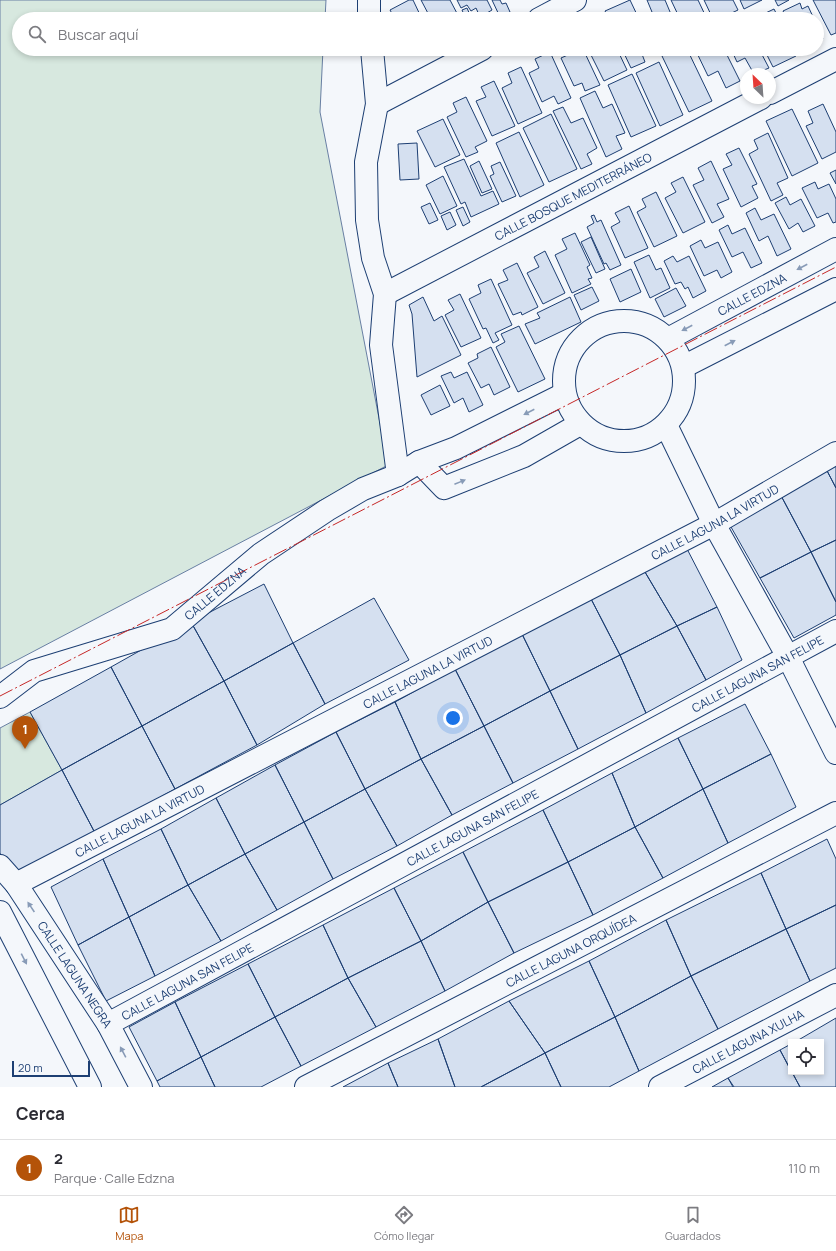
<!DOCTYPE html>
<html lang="es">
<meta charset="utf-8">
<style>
:root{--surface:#fff;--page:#f7f7f7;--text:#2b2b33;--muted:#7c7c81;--line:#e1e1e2;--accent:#b45309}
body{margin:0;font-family:Manrope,sans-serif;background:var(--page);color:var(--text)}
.controls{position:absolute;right:12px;bottom:12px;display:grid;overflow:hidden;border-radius:0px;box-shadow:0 2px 6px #0003}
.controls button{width:36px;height:36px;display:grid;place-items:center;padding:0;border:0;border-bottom:1px solid var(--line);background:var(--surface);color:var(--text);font:20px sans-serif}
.compass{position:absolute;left:740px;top:68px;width:36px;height:36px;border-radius:50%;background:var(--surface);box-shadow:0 2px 6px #0003;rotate:335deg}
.scale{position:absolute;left:12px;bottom:10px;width:78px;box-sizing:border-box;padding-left:4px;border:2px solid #1d3f73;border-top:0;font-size:11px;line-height:14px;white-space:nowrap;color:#1d3f73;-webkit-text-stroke:3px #f4f7fb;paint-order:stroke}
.you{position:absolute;left:453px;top:718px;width:14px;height:14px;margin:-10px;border:3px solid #fff;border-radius:50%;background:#1a73e8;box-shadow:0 0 0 6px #1a73e833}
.badge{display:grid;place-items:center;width:26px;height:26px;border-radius:50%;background:var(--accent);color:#fff;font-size:13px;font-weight:700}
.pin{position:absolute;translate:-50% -33px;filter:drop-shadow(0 1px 2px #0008)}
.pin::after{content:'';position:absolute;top:21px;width:14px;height:12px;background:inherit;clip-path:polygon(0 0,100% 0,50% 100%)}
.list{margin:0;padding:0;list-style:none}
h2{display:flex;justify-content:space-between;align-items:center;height:52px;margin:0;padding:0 16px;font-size:17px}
h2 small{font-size:13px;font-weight:400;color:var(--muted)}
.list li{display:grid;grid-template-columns:26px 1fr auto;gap:12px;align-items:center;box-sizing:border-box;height:56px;padding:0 16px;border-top:1px solid var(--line)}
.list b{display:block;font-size:15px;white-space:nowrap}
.list p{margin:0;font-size:13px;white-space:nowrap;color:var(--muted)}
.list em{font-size:13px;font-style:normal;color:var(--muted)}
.icon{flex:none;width:22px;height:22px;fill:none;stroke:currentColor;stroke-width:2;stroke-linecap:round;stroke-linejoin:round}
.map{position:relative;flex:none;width:836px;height:1087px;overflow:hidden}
.search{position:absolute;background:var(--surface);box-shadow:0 2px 6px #0003;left:12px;right:12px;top:12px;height:44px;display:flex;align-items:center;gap:10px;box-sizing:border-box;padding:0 14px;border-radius:22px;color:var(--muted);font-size:15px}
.sheet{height:108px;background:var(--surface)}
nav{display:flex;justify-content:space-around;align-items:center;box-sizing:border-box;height:56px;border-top:1px solid var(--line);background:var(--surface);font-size:11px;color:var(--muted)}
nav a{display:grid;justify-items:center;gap:2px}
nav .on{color:var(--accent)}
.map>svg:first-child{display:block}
.green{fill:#d7e8df;stroke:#687fa3}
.building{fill:#d5e0f0;stroke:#1d3f73}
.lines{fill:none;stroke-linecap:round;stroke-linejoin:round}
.street-casing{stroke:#1d3f73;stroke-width:24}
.street{stroke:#f4f7fb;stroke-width:22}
.power{stroke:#c62828;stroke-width:1;stroke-dasharray:14 3 2 3;stroke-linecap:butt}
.oneway{fill:#889bb7}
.labels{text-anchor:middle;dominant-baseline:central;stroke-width:3;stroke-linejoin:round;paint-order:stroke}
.street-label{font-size:12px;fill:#1d3f73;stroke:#f4f7fb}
</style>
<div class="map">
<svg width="836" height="1087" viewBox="0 0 836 1087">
<rect width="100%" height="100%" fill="#f4f7fb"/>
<path class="green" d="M0,0H326L325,19H19V49H323L320,112L388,465L0,669Z
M30,712L62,770L0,805V728Z"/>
<path class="building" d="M409,0H413L422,19H395L390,10Z
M421,0H450L460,19H431Z
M457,0H487L492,10L480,17L476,8L471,11L467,5L461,8Z
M492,0H500L502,4L506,3L510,12L500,17Z
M630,0L639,19H609L605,11Z
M647,0H665L673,19H645L644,16L652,12Z
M671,0H698L707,19H680Z
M704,0H733L738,10L719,19H713Z
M740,0H762L744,9Z
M775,0H789L778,6Z
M813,0H836V33L831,35Z
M800,3L802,9L808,6L814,19H787L783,11Z
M467,8L470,15L474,13L477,19H466L462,10Z
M774,9L779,19H753Z
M817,26L823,39L817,42Z
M568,49H583L600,85L585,91L582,83L574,86L561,58L570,54Z
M588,49H617L627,70L604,81Z
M622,49H640L645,62L631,68Z
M676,49H687L712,101L689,112L662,56Z
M695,49H708L709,51L714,49H724L740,81L726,88L718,71L708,76Z
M731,49H759L769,68L754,74L745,58L737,62Z
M764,49H793L796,56L773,67Z
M550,52L571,98L558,104L554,96L542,102L529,73L539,68L535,59Z
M659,62L683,115L660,126L636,73Z
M521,67L542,113L518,124L502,88L512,83L508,73Z
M632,74L656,126L631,137L608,85Z
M494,81L515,126L492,136L476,101L486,97L481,87Z
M595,91L603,108L612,104L625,133L616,136L622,149L606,157L580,98Z
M466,97L487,141L475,147L478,152L466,157L447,117L457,112L453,103Z
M823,104L836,132V152L822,159L806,126L813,123L808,111Z
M563,107L571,123L583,118L597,148L587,154L592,164L581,169L553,111Z
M792,109L818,163L792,176L766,121Z
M551,114L577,169L549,182L523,128Z
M443,119L460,155L435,167L417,131Z
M519,132L544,185L520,197L496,143Z
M768,133L788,178L777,183L783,195L771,201L749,154L758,149L754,140Z
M417,143L419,179L400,180L398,144Z
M739,148L757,184L752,186L758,198L741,207L723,169L732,165L726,154Z
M464,159L481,196L493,191L499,204L471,217L465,202L461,204L444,167Z
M479,161L492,189L482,193L470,166Z
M711,161L729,199L717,204L724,217L712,223L693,185L704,180L698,168Z
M500,162L516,196L502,202L490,176L494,174L491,166Z
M836,170V184L830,173Z
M443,176L457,206L440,214L426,185Z
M683,177L705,222L683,233L665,198L676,192L671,183Z
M815,182L818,189L829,184L836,199V222L833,223L828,213L817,218L802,188Z
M656,192L677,236L654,247L637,212L646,207L642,199Z
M786,197L790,205L801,199L815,226L803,232L798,223L789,229L775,203Z
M430,203L438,220L429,224L421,207Z
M629,206L648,248L625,258L611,227L620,222L615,213Z
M463,207L470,222L463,226L456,210Z
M755,208L761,220L774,214L791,249L777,256L768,236L759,241L746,213Z
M450,212L456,225L447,230L441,216Z
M594,215L597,222L601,220L621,265L610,270L606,263L604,264L587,227L594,223L591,216Z
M728,225L732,234L745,228L762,263L751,268L743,252L732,257L719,230Z
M575,233L590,265L587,267L592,278L588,279L591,284L572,293L555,255L567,249L562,239Z
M591,237L605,269L596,273L581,242Z
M701,240L705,248L718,242L732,272L721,278L717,270L704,276L690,246Z
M545,251L565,293L543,304L527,273L539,267L534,257Z
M649,255L656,270L661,268L670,288L650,298L634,262Z
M673,256L677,262L689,256L706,291L693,298L688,287L685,289L681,282L675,284L664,261Z
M517,263L538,307L522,315L521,312L513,315L498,284L508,280L503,270Z
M631,269L641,292L620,302L610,279Z
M491,279L512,325L495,333L499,340L493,343L486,328L483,329L469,299L481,293L478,285Z
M592,287L599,301L581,310L574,295Z
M676,288L686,306L664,317L655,299Z
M460,294L481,338L461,347L445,315L454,310L448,300Z
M423,297L434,321L442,316L461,355L417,377L412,314L409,305Z
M570,297L581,322L535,344L525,324L540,318L537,313Z
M519,326L545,379L518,392L496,347L505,342L501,334Z
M491,347L510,387L494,395L489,384L481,388L468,363L478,358L477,354Z
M451,372L454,378L467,372L483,405L469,412L463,398L454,403L441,376Z
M440,385L450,406L431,415L421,395Z
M836,458V488L824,465Z
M824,465L836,488V540L811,552L778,490Z
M778,490L811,552L760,578L727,520Z
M836,540V602L811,552Z
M685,545L717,607L677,626L642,567Z
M811,552L836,602V615L794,638L760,578Z
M642,567L677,626L620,655L589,595Z
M264,584L293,643L224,681L191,622Z
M589,595L620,655L550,691L521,632Z
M374,598L409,660L325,704L293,643Z
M717,607L742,660L706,680L677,626Z
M191,622L224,681L142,726L111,667Z
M677,626L706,680L646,713L620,655Z
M521,632L550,691L484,726L455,669Z
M293,643L325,704L257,745L224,681Z
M620,655L646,713L578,749L550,691Z
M111,667L142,726L62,770L30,712Z
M455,669L484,726L421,759L395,702Z
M224,681L257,745L175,789L142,726Z
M550,691L578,749L513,783L484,726Z
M395,702L421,759L365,789L336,732Z
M745,704L771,754L703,789L678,738Z
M142,726L175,789L95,833L62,770Z
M484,726L513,783L452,815L421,759Z
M336,732L365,789L304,822L275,765Z
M678,738L703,789L635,827L612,773Z
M771,754L796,807L728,843L703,789Z
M421,759L452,815L397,846L365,789Z
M275,765L304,822L245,854L216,798Z
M62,770L95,833L12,876L0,853V805Z
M612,773L635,827L568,862L543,810Z
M365,789L397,846L333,879L304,822Z
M703,789L728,843L663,878L635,827Z
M216,798L245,854L188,885L161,829Z
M543,810L568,862L488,902L463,852Z
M304,822L333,879L277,910L245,854Z
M635,827L663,878L593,915L568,862Z
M161,829L188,885L129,917L103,859Z
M827,839L836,859V905L786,929L761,873Z
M463,852L488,902L421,941L394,888Z
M245,854L277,910L221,941L188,885Z
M103,859L129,917L78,945L51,887Z
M568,862L593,915L514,953L488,902Z
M761,873L786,929L691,976L666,920Z
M188,885L221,941L155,976L129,917Z
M394,888L421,941L348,978L323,925Z
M488,902L514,953L445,991L421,941Z
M836,905V968L810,981L786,929Z
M129,917L155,976L106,1001L78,945Z
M666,920L691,976L615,1017L589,961Z
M323,925L348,978L275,1017L248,964Z
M786,929L810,981L718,1029L691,976Z
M421,941L445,991L376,1027L348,978Z
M589,961L615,1017L545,1053L509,1001Z
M248,964L275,1017L201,1057L175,1002Z
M691,976L718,1029L639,1071L615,1017Z
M348,978L376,1027L301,1066L275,1017Z
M509,1001L545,1053L481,1087H455L438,1039Z
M175,1002L201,1057L157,1081L129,1027Z
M275,1017L301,1066L261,1087H215L201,1057Z
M615,1017L639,1071L609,1087H561L545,1053Z
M836,1018V1087H800L792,1072H821V1042H795Z
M438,1039L455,1087H398L388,1063Z
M791,1044V1071L780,1050Z
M780,1050L800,1087H734L728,1078Z
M545,1053L561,1087H481Z
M201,1057L215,1087H160L157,1081Z
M388,1063L398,1087H343Z
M728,1078L733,1087H712Z"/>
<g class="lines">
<defs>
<g id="street">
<path d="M369,19V0"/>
<path d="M539,19L575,0"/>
<path d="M372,49L377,104L366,162L367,220L373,258L385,294L381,345L398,475"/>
<path d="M770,93L836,59"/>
<path d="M377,104L482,49"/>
<path id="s1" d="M385,294L761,98"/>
<circle cx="624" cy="381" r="60"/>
<path id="s2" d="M668,339L836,249"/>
<path d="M683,367L836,289"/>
<path d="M666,425L714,524L788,657L836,753"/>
<path d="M419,462L444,488L524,456L580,424"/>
<path id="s3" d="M0,697L34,671L172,629L261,554L327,510L363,489L398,475L419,462L456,448L564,394"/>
<path id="s4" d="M0,866L16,884L108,1024L141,1087"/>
<path id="s5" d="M16,884L714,524L836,453"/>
<path d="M0,912L90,1087"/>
<path id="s6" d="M108,1024L836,631"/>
<path id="s7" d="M306,1087L836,813"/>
<path id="s8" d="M660,1087L836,995"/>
</g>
</defs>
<use href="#street" class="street-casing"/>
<use href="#street" class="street"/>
<path class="power" d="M0,696L836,267"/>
</g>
<defs><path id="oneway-solid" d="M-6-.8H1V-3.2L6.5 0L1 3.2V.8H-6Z"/></defs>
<g class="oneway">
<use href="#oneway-solid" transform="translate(802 267) rotate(152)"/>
<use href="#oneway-solid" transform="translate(687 328) rotate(152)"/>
<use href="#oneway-solid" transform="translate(730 343) rotate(-27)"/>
<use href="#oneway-solid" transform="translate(529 412) rotate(153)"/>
<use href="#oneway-solid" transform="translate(460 482) rotate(-22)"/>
<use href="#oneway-solid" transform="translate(31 907) rotate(-124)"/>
<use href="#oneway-solid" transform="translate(24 959) rotate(63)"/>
<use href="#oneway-solid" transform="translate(123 1052) rotate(-118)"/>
</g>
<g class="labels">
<g class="street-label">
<text stroke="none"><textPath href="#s1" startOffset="212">CALLE BOSQUE MEDITERRÁNEO</textPath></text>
<text stroke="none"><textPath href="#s2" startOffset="95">CALLE EDZNA</textPath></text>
<text stroke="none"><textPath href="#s5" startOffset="787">CALLE LAGUNA LA VIRTUD</textPath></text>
<text stroke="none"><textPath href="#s3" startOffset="243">CALLE EDZNA</textPath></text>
<text stroke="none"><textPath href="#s5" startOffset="463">CALLE LAGUNA LA VIRTUD</textPath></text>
<text stroke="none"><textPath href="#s6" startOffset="738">CALLE LAGUNA SAN FELIPE</textPath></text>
<text stroke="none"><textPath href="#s5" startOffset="139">CALLE LAGUNA LA VIRTUD</textPath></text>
<text stroke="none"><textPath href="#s6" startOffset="414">CALLE LAGUNA SAN FELIPE</textPath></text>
<text stroke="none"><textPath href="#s7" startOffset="298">CALLE LAGUNA ORQUÍDEA</textPath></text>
<text stroke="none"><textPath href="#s4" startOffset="132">CALLE LAGUNA NEGRA</textPath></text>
<text stroke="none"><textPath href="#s6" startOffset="90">CALLE LAGUNA SAN FELIPE</textPath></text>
<text stroke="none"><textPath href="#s8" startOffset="99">CALLE LAGUNA XULHA</textPath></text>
</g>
</g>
</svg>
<div class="controls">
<button><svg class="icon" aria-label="locate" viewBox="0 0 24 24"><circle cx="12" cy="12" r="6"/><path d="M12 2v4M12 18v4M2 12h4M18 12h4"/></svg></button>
</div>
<svg class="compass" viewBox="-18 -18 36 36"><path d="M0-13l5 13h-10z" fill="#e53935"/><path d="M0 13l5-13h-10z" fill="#7c7c81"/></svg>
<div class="scale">20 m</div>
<div class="you"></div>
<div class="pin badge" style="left:25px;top:749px">1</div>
<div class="search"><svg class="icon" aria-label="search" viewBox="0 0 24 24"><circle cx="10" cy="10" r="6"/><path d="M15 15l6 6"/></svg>Buscar aquí</div>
</div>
<section class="sheet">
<h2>Cerca<small></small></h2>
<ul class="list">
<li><span class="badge">1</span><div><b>2</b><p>Parque · Calle Edzna</p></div><em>110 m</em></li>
</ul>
</section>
<nav>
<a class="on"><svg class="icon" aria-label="map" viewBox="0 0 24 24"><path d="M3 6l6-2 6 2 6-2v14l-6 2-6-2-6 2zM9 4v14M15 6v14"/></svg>Mapa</a>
<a><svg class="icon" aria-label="directions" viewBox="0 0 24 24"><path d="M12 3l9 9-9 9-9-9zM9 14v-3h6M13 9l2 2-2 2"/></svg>Cómo llegar</a>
<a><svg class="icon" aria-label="saved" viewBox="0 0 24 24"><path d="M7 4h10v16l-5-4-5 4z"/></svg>Guardados</a>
</nav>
